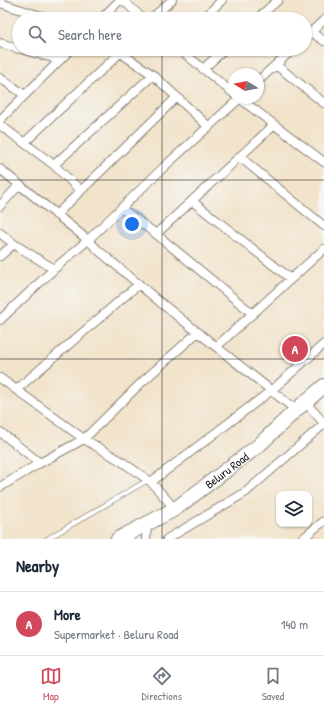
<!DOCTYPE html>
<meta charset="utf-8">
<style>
:root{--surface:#fff;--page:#f2f2f3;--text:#1f2937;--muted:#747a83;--line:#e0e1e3;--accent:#d1495b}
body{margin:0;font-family:"Patrick Hand",sans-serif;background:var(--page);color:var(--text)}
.controls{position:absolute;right:12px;bottom:12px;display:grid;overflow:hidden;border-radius:8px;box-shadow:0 1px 3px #0004}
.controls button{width:36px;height:36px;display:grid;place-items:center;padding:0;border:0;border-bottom:1px solid var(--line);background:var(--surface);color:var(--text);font:20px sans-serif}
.compass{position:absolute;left:228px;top:68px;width:36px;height:36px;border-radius:50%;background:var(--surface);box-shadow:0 1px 3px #0004;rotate:280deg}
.you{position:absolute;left:132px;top:224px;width:14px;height:14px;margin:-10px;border:3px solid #fff;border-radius:50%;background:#1a73e8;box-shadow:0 0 0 6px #1a73e833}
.badge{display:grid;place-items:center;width:26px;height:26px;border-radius:50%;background:var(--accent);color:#fff;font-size:13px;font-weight:700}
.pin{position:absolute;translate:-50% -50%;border:2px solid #fff;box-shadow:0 1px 4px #0006}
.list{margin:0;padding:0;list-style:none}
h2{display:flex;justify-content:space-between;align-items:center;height:52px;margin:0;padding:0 16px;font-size:17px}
h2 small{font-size:13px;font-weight:400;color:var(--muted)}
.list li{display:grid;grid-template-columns:26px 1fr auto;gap:12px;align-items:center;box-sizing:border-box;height:64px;padding:0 16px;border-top:1px solid var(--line)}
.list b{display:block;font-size:15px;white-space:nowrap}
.list p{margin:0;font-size:13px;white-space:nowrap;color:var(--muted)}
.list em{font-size:13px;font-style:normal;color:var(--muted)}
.icon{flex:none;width:22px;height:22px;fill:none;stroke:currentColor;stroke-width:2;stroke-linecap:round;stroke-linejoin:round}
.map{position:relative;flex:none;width:324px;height:539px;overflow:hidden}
.search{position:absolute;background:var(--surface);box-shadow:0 1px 3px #0004;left:12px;right:12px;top:12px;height:44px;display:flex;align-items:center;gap:10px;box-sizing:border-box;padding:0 14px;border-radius:22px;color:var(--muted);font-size:15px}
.sheet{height:116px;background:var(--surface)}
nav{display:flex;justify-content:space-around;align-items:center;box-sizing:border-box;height:56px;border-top:1px solid var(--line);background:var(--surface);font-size:11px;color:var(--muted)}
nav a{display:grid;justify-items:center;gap:2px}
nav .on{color:var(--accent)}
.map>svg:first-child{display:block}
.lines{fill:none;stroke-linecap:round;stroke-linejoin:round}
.lane-casing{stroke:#878074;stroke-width:5.5}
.street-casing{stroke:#878074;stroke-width:10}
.highway-casing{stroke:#878074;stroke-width:16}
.lane{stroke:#fff;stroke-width:4}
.street{stroke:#fff;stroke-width:8}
.highway{stroke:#fff;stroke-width:14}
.grid{fill:none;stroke:#1c1c1c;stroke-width:1;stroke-opacity:0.55}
.labels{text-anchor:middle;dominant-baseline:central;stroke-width:3.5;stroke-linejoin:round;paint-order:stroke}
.street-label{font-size:12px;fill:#1c1c1c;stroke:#f6f6f2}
</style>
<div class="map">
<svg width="324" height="539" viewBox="0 0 324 539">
<rect width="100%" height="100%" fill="#f6f6f2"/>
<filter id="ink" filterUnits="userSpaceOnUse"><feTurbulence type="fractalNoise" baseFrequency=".025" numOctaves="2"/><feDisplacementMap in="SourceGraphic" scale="8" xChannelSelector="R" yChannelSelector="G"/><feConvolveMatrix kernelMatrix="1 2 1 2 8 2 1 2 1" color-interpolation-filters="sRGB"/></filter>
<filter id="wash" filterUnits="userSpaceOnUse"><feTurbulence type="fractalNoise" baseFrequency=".012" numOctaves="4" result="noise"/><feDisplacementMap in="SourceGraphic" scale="16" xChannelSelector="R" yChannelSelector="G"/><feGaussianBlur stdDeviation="0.9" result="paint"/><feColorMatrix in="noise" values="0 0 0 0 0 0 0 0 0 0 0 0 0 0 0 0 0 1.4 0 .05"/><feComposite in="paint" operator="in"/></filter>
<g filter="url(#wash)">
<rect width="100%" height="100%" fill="#f2e3cb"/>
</g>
<g filter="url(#ink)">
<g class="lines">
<defs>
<path id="lane" d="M47,539L148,480"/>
<path id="street" d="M123,0L143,19
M0,3L50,19
M101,19L120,0
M151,19L172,0
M203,19L222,0
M257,19L278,0
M311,32L324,41
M305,38L324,20
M0,43L19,49
M21,49L60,60
M115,49L153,75L209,127
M179,49L234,94
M276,65L324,103
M203,69L225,49
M0,78L25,95
M258,81L293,49
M239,98L324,162
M0,120L71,49
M0,125L54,165L81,191
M24,143L124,49
M240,157L324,226
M54,165L153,75
M0,169L88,240L98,250L161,303L296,410
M192,201L291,279
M0,206L19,185
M121,208L156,234L253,314
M56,215L177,97
M0,233L14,244L54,269
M156,234L274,125
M0,256L14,244
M0,320L54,269L88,240L165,166L240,98
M217,346L324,249
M0,378L84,439L121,461L151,482L175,509
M16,390L139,284
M305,402L324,423
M0,432L40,463
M151,482L272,390L324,344
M0,487L40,463L84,439L141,383L198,332
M146,539L147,524
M167,539L246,492L324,424
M302,539L324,521"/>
<g id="highway">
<path id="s1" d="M118,539L175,509L258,446L296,410L324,386"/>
</g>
</defs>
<use href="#lane" class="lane-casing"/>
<use href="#street" class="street-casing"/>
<use href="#highway" class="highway-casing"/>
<use href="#lane" class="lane"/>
<use href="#street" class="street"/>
<use href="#highway" class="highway"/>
</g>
</g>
<path class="grid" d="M162,0V19M162,49V539M0,180H324M0,359H324"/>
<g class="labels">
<g class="street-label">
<text stroke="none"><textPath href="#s1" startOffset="129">Beluru Road</textPath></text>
</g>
</g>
</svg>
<div class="controls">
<button><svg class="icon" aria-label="layers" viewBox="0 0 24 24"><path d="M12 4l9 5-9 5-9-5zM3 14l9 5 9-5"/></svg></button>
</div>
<svg class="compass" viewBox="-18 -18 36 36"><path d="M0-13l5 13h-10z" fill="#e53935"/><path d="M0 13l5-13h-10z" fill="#747a83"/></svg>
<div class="you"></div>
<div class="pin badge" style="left:295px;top:349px">A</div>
<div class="search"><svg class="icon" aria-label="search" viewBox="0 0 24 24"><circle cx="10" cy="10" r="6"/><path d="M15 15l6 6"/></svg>Search here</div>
</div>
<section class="sheet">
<h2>Nearby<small></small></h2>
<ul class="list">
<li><span class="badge">A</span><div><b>More</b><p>Supermarket · Beluru Road</p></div><em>140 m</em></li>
</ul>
</section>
<nav>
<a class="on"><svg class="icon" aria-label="map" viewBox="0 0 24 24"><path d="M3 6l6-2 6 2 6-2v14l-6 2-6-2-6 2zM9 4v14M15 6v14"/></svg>Map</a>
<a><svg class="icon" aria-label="directions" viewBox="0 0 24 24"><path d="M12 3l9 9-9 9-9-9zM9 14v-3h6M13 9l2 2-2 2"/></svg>Directions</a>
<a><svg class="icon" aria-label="saved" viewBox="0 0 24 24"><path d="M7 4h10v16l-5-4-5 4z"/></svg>Saved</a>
</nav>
